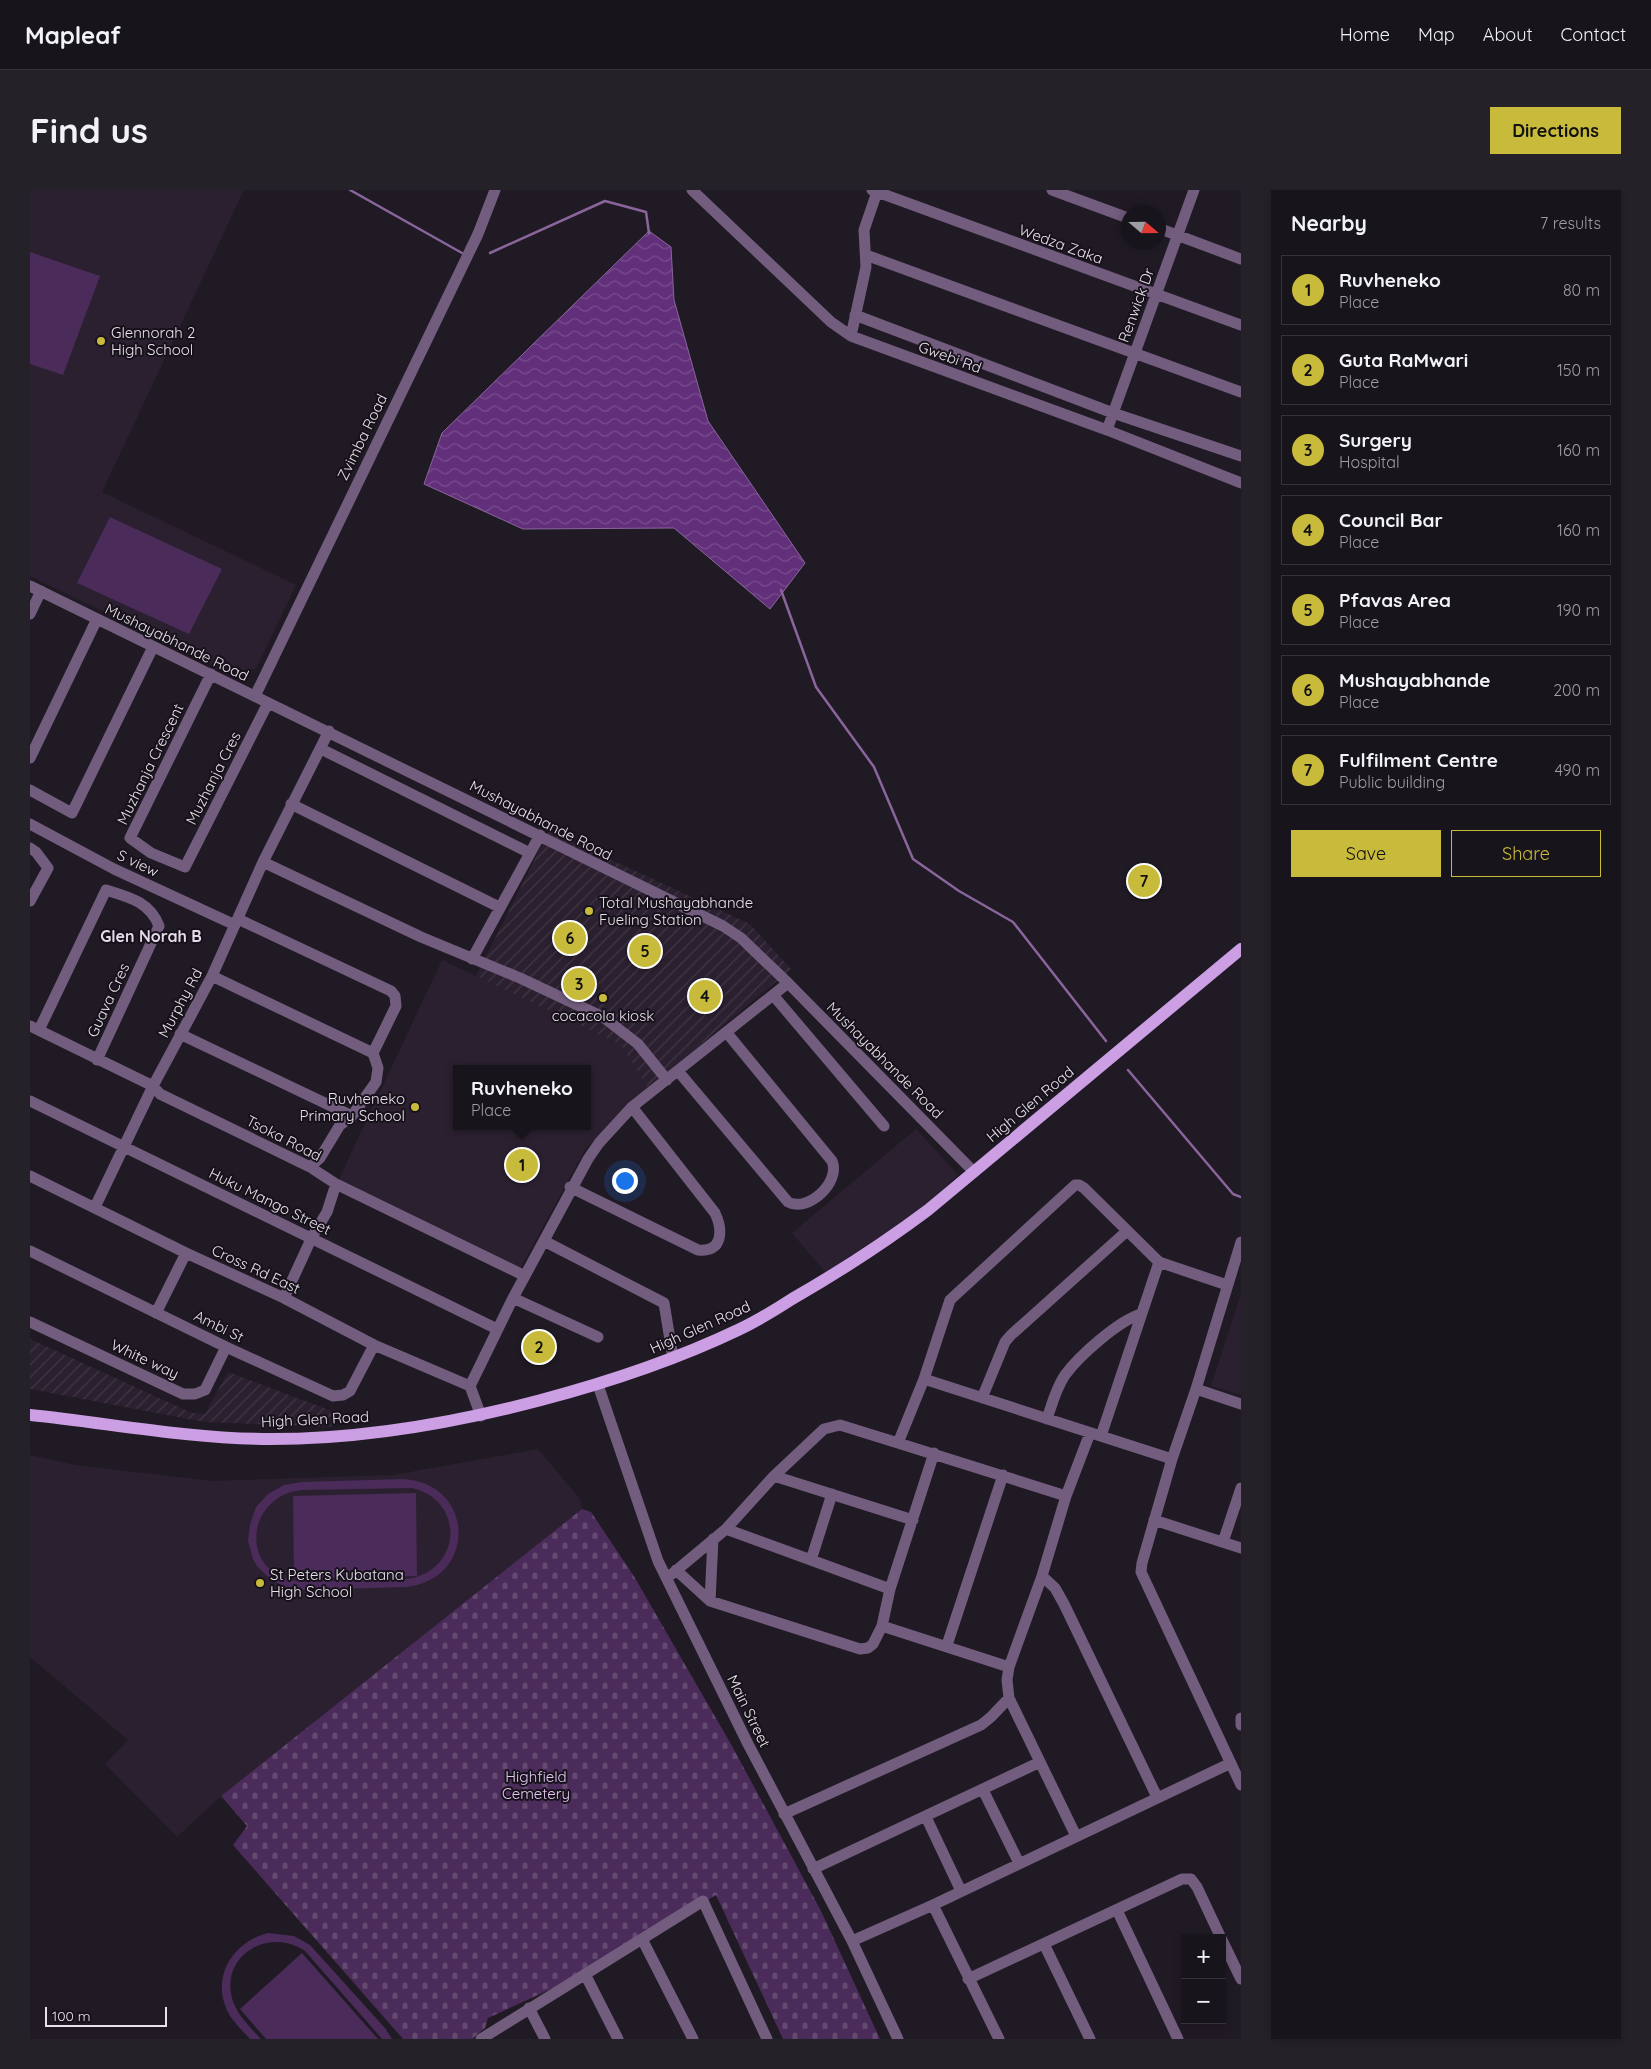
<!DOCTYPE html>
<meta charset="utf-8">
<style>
:root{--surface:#18141b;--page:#252128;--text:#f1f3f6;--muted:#9f9ea3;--line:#36333a;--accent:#c8bb3b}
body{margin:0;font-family:Quicksand,sans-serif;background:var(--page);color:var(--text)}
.controls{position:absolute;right:15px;bottom:15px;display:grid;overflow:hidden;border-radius:0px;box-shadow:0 2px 8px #0003}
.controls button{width:45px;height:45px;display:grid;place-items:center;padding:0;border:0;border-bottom:1px solid var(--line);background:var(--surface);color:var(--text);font:25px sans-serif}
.compass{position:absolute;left:1091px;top:15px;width:45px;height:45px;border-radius:50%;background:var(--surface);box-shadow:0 2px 8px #0003;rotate:110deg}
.scale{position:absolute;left:15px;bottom:12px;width:122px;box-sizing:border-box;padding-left:5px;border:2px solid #e8e3ea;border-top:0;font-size:14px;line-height:18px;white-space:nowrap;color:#e8e3ea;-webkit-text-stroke:4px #17111b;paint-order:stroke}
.you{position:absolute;left:594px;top:990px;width:18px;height:18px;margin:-12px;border:4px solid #fff;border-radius:50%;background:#1a73e8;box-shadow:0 0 0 8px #1a73e833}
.badge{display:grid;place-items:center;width:32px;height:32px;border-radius:50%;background:var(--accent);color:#111;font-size:16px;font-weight:700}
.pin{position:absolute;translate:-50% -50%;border:2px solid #fff;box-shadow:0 1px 5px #0006}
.popup{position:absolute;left:423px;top:875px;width:138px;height:65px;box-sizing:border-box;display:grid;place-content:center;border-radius:0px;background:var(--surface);filter:drop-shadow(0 1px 4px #0005);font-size:16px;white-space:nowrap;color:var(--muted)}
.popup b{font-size:19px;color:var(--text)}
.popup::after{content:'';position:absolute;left:50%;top:100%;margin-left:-10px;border:10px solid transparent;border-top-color:var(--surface)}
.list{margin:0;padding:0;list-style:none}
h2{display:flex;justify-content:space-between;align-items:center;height:65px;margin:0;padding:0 20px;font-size:21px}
h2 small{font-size:16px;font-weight:400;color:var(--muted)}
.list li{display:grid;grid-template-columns:32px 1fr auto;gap:15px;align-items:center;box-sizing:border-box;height:70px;margin:0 10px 10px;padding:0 10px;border:1px solid var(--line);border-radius:0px}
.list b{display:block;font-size:19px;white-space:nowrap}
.list p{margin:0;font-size:16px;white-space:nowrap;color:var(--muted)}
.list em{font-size:16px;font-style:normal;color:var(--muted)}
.actions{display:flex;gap:10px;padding:15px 20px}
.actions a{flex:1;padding:11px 0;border:1px solid var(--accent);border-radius:0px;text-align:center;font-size:18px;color:var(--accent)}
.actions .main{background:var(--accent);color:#111}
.map{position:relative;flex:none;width:1211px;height:1849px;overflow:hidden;border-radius:0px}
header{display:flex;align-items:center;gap:30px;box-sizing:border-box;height:70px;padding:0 25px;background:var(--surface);border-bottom:1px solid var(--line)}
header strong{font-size:24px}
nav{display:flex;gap:28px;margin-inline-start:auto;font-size:18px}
.intro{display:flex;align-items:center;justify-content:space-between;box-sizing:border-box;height:120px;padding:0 30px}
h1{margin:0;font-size:35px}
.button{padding:12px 22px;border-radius:0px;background:var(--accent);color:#111;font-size:18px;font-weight:700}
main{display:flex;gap:30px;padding:0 30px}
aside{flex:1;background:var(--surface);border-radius:0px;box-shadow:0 2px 8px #0003}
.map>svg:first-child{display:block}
.built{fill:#2b2030;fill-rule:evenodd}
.industrial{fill:url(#industrial-furrows)}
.cemetery{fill:url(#cemetery-stones)}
.pitch{fill:#4a2b59;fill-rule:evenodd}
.water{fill:url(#water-waves);stroke:#8a659c}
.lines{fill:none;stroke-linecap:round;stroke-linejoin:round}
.stream{stroke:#8a659c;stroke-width:2.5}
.minor{stroke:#735d7f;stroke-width:11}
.major{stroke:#cc9ee4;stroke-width:12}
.poi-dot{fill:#c8bb3b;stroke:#17111b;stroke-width:2}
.labels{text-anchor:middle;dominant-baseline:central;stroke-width:4;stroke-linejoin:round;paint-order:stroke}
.street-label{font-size:15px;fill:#e8e3ea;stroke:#17111b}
.poi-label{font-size:15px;fill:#e8e3ea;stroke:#17111b;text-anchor:start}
.park-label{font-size:15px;fill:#e3c8f1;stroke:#17111b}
.neighbourhood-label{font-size:16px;font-weight:bold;fill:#e5dcea;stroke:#17111b}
</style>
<header>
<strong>Mapleaf</strong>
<nav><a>Home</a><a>Map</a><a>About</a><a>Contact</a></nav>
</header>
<div class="intro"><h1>Find us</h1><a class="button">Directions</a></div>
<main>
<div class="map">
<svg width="1211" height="1849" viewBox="0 0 1211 1849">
<defs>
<pattern id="industrial-furrows" width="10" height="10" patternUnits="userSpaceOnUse" patternTransform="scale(1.25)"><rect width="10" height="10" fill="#2b2030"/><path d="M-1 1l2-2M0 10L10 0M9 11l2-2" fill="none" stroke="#403644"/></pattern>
<pattern id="cemetery-stones" width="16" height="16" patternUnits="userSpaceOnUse" patternTransform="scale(1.25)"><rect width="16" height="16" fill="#4a2b59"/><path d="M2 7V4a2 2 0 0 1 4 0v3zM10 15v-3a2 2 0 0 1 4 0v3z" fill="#644a71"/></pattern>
<pattern id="water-waves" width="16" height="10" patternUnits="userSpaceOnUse" patternTransform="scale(1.25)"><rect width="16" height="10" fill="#622f7a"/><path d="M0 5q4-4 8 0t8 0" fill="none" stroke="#784d8d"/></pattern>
</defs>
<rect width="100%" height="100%" fill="#201a24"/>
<path class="built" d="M0,0H214L72,302L266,395L226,479L197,482L0,386Z
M412,770L591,855L618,898L556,958L490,1079L308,991ZM427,879H557V936H427Z
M886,939L928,985L884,1026L795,1082L762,1043Z
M1211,1104V1205L1181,1196Z
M508,1259L550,1309L552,1319L191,1606L147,1647L75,1574L98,1550L0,1467V1265L45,1275L182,1291L363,1285Z"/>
<path class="industrial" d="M519,641L720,734L761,779L618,898L591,855L446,786Z
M0,1149L162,1223L175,1224L198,1182L307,1223L301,1237L174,1232L0,1199Z"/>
<path class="cemetery" d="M552,1319L561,1322L605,1388L702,1556L791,1721L850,1849H753L686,1705L558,1782L458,1828L455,1838L442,1849H373L203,1655L217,1636L191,1606Z"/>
<path class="pitch" d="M0,62L70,86L33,185L0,174Z
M80,327L192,379L159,444L47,393Z
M374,1289C446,1294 447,1390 376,1397L273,1400L255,1397L240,1389L227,1376L223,1369L218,1351L220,1334L226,1317L238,1304L254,1295L271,1292ZM382,1298C437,1311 431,1383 376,1389C350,1390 325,1390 299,1391C285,1391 270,1393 257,1389C209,1373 220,1306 271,1300Z
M386,1303L387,1386L264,1389L263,1306Z
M238,1743L264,1746L280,1755L355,1838L362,1849H352L275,1761C240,1737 191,1764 202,1808C206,1824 220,1837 231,1849H220C211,1839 201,1830 196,1818C182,1784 205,1751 238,1743Z
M272,1763L348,1849H236L210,1819Z"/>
<path class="water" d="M619,41L641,57L644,110L678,231L775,373L740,419L644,338L493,339L394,294L412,243Z"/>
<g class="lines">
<path class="stream" d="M320,0L432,63
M460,63L575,11L616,22L619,43
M751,400L786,497L844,577L883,669L929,701L983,732L1076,851
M1098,880L1203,1004L1211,1007"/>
<path class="minor" d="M662,0L801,132L821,146L1077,240L1211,293
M842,0L1211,135
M1022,0L1098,28
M1128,38L1211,69
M836,65L1211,202
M825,125L1083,223L1211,266
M821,146L836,77L834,40L847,2
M1077,240L1164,0
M0,396L693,736L711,748L758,793L944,982
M0,424L11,401
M181,484L100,648L121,663L155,677L238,513
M225,506L448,44L465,0
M291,559L500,663
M0,568L67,429
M0,600L42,623L123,457
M261,614L469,717
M0,634L84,679L205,735
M0,658L6,662L18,678L0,711
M233,672L391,747L490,788L573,827L608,854L637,890
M208,729L361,801L365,806L366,816L343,863
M442,769L510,645
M182,786L343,863L348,878L346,892L322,926L310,935L290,968L280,977
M743,805L854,936
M0,836L123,896L130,904L280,977L306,994L495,1086
M9,840L76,700C99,707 120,712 129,736L67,870
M150,844L322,926
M648,881L758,1012C778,1023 811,992 802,971L697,843
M0,911L467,1139
M0,986L156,1063L254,1108L344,1155L440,1196
M540,997L668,1060C693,1063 693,1040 685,1023L602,917
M65,1017L123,896L182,786L233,672L299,541
M514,1051L634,1113L643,1168
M1211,1052L1166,1199L1142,1269L1112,1373L1111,1382L1211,1595
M0,1061L196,1157L303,1206L313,1205L320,1201L344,1155
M254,1108L282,1047L297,1022L306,994
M483,1108L568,1147
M126,1123L156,1063
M0,1132L153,1204H165L175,1200L196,1157
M894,1189L1142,1269
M568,1195L628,1371L718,1554L822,1751L868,1849
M1166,1199L1211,1214
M952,1208L975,1152L981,1145L1097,1041
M451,1226L440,1196L483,1108L558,969L569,953L602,917L758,793
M1017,1229C1022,1214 1026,1198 1035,1185C1049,1166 1088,1131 1111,1124
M1071,1246L1129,1072
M744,1286L883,1330
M802,1304L781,1370L860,1399
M1036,1306L1060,1243
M1124,1330L1211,1358
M696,1339L781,1370
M1193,1352L1211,1298
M646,1380L680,1411L830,1459L838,1458L843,1454L852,1436L860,1399L904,1263
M642,1384L696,1339L744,1286L794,1239L810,1235L868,1253
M1012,1386L1025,1398L1034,1414L1127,1607
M680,1411L683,1349
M852,1436L979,1477
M917,1455L973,1285
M1211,1528V1535
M953,1600L989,1673
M754,1624L951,1535L961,1527L979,1508
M896,1627L931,1701
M1046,1646L979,1508L977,1490L979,1477L1012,1386L1036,1306L868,1253L894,1189L920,1110L1045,995H1049L1054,998L1129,1072L1197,1095
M783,1679L1010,1572
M903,1715L969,1849
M1087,1720L1148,1849
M612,1749L663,1849
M1192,1750L1211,1789
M822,1751L903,1715L1201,1573
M1014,1754L1060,1849
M555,1784L588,1849
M938,1789L1152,1689H1161L1167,1697L1191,1748
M499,1818L515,1849
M451,1849L673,1711L737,1849"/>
<path class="major" d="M0,1225C78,1233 155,1248 233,1249C327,1250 420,1234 511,1210C579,1192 645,1170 708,1140C727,1131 745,1120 762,1109C809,1082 854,1053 898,1020L1211,759"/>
</g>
<g class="poi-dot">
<circle cx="71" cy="151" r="5"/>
<circle cx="559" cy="721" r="5"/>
<circle cx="573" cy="808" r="5"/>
<circle cx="385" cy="917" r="5"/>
<circle cx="230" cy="1393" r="5"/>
</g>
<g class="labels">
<g class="street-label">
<text transform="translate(1031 54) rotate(20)">Wedza Zaka</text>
<text transform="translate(1106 115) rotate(-70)">Renwick Dr</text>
<text transform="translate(920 167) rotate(20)">Gwebi Rd</text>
<text transform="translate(332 247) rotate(-64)">Zvimba Road</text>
<text transform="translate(147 452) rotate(26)">Mushayabhande Road</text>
<text transform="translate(120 574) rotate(-64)">Muzhanja Crescent</text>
<text transform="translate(183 588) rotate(-63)">Muzhanja Cres</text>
<text transform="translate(511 630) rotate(27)">Mushayabhande Road</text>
<text transform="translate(108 673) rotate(25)">S view</text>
<text transform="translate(78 810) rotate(-65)">Guava Cres</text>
<text transform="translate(150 813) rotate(-62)">Murphy Rd</text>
<text transform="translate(855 870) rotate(45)">Mushayabhande Road</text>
<text transform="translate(1000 914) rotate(-40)">High Glen Road</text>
<text transform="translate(254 948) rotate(27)">Tsoka Road</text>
<text transform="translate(240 1011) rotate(26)">Huku Mango Street</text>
<text transform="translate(226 1079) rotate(25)">Cross Rd East</text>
<text transform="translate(189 1136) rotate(26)">Ambi St</text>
<text transform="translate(670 1137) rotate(-24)">High Glen Road</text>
<text transform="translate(115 1169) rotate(25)">White way</text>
<text transform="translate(285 1229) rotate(-3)">High Glen Road</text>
<text transform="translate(719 1521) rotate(64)">Main Street</text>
</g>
<g class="poi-label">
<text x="81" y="142">Glennorah 2<tspan x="81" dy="17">High School</tspan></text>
<text x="569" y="712">Total Mushayabhande<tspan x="569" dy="17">Fueling Station</tspan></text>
<text x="573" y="825" text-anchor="middle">cocacola kiosk</text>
<text x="375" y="908" text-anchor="end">Ruvheneko<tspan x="375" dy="17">Primary School</tspan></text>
<text x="240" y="1384">St Peters Kubatana<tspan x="240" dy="17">High School</tspan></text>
</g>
<g class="park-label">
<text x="506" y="1586">Highfield<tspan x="506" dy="17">Cemetery</tspan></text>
</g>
<g class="neighbourhood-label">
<text x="121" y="746">Glen Norah B</text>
</g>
</g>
</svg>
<div class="controls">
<button>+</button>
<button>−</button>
</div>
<svg class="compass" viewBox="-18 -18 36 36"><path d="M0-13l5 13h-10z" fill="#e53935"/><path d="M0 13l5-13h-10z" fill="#9f9ea3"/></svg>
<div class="scale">100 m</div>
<div class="you"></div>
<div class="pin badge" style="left:492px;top:975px">1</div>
<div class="popup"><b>Ruvheneko</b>Place</div>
<div class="pin badge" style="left:509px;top:1157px">2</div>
<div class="pin badge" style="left:549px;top:794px">3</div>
<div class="pin badge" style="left:675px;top:806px">4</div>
<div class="pin badge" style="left:615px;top:761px">5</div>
<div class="pin badge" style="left:540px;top:748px">6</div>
<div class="pin badge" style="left:1114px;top:691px">7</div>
</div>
<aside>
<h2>Nearby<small>7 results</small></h2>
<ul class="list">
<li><span class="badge">1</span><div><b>Ruvheneko</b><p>Place</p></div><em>80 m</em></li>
<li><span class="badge">2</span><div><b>Guta RaMwari</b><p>Place</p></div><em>150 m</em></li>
<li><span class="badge">3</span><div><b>Surgery</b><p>Hospital</p></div><em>160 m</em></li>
<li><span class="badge">4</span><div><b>Council Bar</b><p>Place</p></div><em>160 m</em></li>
<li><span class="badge">5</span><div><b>Pfavas Area</b><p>Place</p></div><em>190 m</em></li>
<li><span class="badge">6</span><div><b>Mushayabhande</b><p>Place</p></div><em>200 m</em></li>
<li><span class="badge">7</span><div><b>Fulfilment Centre</b><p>Public building</p></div><em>490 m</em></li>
</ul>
<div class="actions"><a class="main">Save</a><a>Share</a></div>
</aside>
</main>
